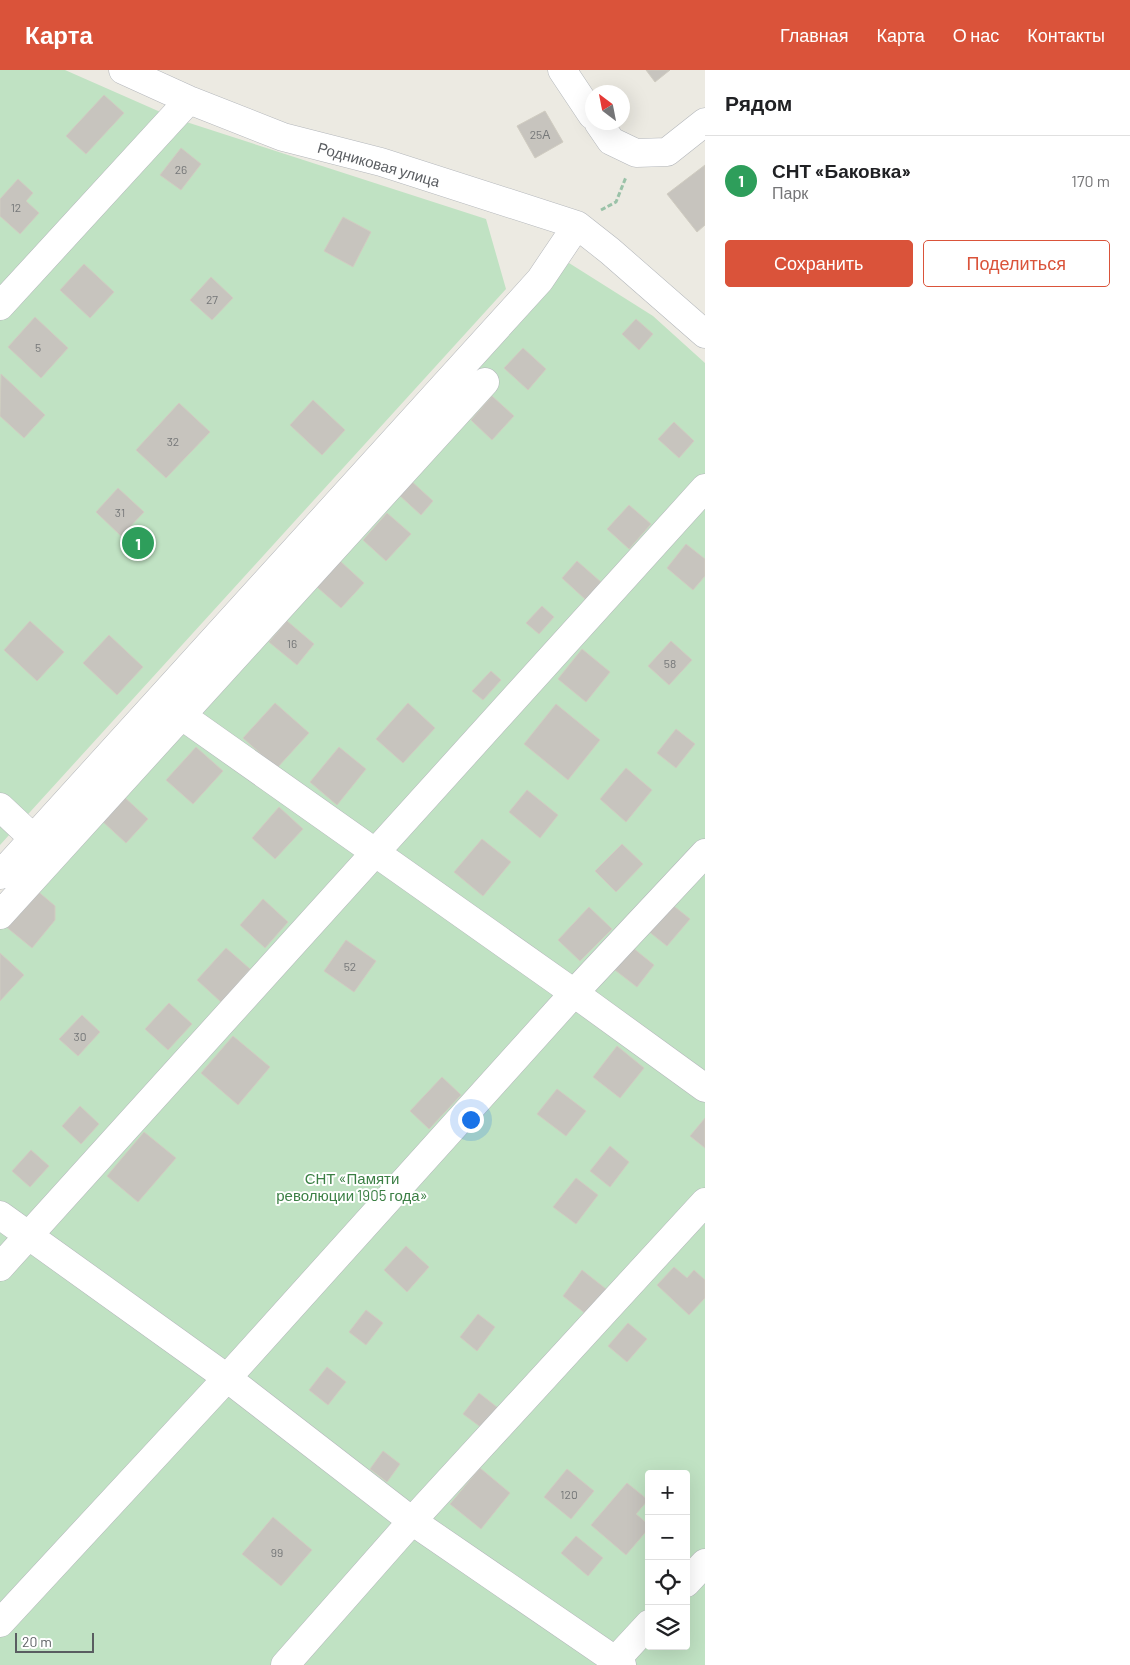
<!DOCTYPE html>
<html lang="ru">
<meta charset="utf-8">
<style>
:root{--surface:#fff;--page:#f2f2f2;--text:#202124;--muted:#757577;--line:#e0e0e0;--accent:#da533a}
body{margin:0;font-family:Barlow,sans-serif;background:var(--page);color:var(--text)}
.controls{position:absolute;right:15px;bottom:15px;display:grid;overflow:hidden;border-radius:5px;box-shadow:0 5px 20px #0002}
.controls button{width:45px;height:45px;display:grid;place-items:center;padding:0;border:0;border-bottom:1px solid var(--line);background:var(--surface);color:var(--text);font:25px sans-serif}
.compass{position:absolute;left:585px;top:15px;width:45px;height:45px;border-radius:50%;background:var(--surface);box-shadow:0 5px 20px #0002;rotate:328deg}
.scale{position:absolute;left:15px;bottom:12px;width:79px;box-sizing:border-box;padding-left:5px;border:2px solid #5a5d61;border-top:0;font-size:14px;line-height:18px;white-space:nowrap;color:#5a5d61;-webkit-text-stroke:4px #fff;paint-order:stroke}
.you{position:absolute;left:470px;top:1049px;width:18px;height:18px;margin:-12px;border:4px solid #fff;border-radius:50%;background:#1a73e8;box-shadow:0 0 0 8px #1a73e833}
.badge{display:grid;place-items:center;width:32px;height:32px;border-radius:50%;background:var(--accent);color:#fff;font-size:16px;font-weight:700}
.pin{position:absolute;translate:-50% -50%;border:2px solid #fff;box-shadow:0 1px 5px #0006}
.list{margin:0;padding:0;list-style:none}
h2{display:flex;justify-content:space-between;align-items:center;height:65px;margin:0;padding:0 20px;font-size:21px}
h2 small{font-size:16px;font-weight:400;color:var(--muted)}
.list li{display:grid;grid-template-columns:32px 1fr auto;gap:15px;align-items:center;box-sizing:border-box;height:90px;padding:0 20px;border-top:1px solid var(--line)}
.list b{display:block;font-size:19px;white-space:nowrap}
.list p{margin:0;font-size:16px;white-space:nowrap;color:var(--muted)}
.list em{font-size:16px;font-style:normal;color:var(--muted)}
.actions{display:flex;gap:10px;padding:15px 20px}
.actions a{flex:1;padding:11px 0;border:1px solid var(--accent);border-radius:5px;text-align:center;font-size:18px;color:var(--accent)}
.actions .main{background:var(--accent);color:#fff}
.icon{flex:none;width:28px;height:28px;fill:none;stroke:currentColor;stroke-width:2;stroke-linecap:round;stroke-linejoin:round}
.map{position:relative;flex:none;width:705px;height:1595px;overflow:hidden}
header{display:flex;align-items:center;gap:30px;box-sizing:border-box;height:70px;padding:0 25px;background:var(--accent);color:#fff}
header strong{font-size:24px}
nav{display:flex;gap:28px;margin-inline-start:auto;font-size:18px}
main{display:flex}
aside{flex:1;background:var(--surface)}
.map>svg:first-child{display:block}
.green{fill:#c0e2c3;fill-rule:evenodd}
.building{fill:#c7c4be;stroke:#d0ccc1}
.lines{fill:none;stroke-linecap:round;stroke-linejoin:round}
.minor-casing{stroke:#b4b7bb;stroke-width:29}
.path{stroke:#9ac2a8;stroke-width:3;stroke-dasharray:5 2.5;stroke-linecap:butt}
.minor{stroke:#fff;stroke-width:28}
.labels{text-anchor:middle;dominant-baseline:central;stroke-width:4;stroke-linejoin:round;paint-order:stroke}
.number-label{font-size:12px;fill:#757778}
.street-label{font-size:15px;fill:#5a5d61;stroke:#fff}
.park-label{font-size:15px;fill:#3b7f44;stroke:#fff}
</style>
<header>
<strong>Карта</strong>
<nav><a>Главная</a><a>Карта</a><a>О нас</a><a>Контакты</a></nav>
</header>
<main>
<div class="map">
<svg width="705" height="1595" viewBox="0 0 705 1595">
<rect width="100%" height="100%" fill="#eceae2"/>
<path class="green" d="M0,0H65L174,48L486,149L506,219L0,775Z
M569,193L653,246L705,293V1595H0V830L174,640ZM649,1404H686V1576H649Z"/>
<path class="building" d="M646,0H670L655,12Z
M104,25L124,43L86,84L66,66Z
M545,41L563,72L535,88L517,56Z
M181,78L201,94L181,120L160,105Z
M705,95V155L697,162L667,124Z
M18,109L33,123L26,131L39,143L20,164L0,146V129Z
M343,147L371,162L353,197L324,181Z
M84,194L114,222L90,248L60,220Z
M211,207L233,228L212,250L190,230Z
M35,247L68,278L41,308L8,277Z
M636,249L653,264L639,280L622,264Z
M523,278L546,299L528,320L504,298Z
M1,304L45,345L24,368L0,346Z
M492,326L514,346L492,370L471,350Z
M313,330L345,360L322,385L290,355Z
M179,333L210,362L166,408L136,380Z
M674,352L694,371L679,388L658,369Z
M410,410L433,431L421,445L398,424Z
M118,418L144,442L121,466L96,442Z
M629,435L651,454L629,479L607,459Z
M387,443L411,464L386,491L363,470Z
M686,474L705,489V506L693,520L667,498Z
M340,491L364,513L341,538L317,517Z
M577,491L602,513L586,530L562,508Z
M542,536L554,547L539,564L526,553Z
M30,551L64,582L37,611L4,580Z
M287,551L314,574L297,595L269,572Z
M109,565L143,597L117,625L83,593Z
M671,571L692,590L669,615L648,596Z
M582,579L610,602L586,632L558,609Z
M491,601L501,610L483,630L472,621Z
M275,633L309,663L277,698L243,668Z
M408,633L435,658L403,693L376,669Z
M556,634L600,670L568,710L524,674Z
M676,659L695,674L676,698L657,683Z
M196,677L223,701L193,734L166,710Z
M339,677L366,699L337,735L310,712Z
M626,698L652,720L626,752L600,729Z
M527,720L558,745L540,768L509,742Z
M123,726L148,749L126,773L101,750Z
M279,737L303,759L275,789L252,768Z
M482,769L511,792L483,826L454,802Z
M622,774L643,794L616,822L595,801Z
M35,819L55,836V850L32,878L4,855Z
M263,829L288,852L265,878L240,855Z
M670,833L690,849L667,876L647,860Z
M589,837L612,859L580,891L558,870Z
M346,870L376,891L354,922L324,901Z
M226,878L250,899L221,932L197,910Z
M633,878L654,895L637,917L615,900Z
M0,883L24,905L0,931Z
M169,933L192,954L168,980L145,959Z
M82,945L100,962L78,986L59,969Z
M233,966L270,997L238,1035L201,1003Z
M617,976L644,998L620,1028L593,1007Z
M442,1007L461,1025L429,1059L410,1041Z
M557,1019L586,1041L566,1066L537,1044Z
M80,1036L99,1054L81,1074L62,1056Z
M705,1048V1078L690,1066Z
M144,1062L176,1088L138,1132L107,1106Z
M610,1076L629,1092L610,1117L590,1101Z
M31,1080L49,1096L30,1117L12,1101Z
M576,1108L598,1125L576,1154L553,1137Z
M406,1176L429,1197L407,1222L384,1200Z
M674,1197L687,1208L694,1200L705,1210V1228L689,1245L657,1215Z
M582,1200L606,1219L586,1244L563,1226Z
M366,1240L383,1253L366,1275L349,1262Z
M478,1244L495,1257L477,1281L460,1267Z
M628,1253L647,1269L627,1292L608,1276Z
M327,1297L346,1312L328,1335L309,1320Z
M479,1323L498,1338L482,1358L463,1344Z
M383,1381L400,1394L387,1412L370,1399Z
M480,1398L510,1423L481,1459L450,1434Z
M567,1399L594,1421L571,1449L544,1427Z
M627,1413L648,1430L636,1444L649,1455V1458L626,1485L591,1455Z
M273,1447L312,1480L281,1516L242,1484Z
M576,1466L603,1488L588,1506L561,1483Z"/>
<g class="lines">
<defs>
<path id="minor" d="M562,0L592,45
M598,52L611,71L636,83L667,82L705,52
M577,155L610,181L705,264
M0,236L189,30
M168,636L574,923L705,1018
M0,737L33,768
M0,805L540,210L577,155L381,92L283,67L189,30L123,0
M0,845L485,312
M0,1145L227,1308L412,1451L622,1595
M0,1197L705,418
M686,1513L705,1493
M0,1553L227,1308L574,923L705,783
M285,1595L412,1451L705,1132
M611,1595L649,1554"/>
</defs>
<use href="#minor" class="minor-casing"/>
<path class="path" d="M601,140L616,132L626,107"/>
<use href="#minor" class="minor"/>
</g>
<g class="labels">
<g class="number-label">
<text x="540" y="64">25А</text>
<text x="181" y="99">26</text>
<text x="16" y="137">12</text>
<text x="212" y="229">27</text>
<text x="38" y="277">5</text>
<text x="173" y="371">32</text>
<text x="120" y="442">31</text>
<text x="292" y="573">16</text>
<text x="670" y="593">58</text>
<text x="350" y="896">52</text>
<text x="80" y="966">30</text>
<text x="569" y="1424">120</text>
<text x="277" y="1482">99</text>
</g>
<g class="street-label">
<text transform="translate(379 94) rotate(16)">Родниковая улица</text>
</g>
<g class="park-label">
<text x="352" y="1108">СНТ «Памяти<tspan x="352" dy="17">революции 1905 года»</tspan></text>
</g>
</g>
</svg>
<div class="controls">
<button>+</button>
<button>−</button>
<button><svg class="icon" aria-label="locate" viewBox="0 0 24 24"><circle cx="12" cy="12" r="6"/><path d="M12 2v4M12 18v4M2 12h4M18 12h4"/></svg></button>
<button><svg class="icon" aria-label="layers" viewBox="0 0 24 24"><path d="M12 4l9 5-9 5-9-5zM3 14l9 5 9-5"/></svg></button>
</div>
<svg class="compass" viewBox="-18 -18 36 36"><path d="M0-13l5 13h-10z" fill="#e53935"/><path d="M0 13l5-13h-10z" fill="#757577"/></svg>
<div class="scale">20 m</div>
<div class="you"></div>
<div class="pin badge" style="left:138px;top:473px;background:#2e9e5b">1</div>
</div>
<aside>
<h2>Рядом<small></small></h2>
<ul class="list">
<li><span class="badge" style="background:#2e9e5b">1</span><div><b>СНТ «Баковка»</b><p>Парк</p></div><em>170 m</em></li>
</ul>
<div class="actions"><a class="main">Сохранить</a><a>Поделиться</a></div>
</aside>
</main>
